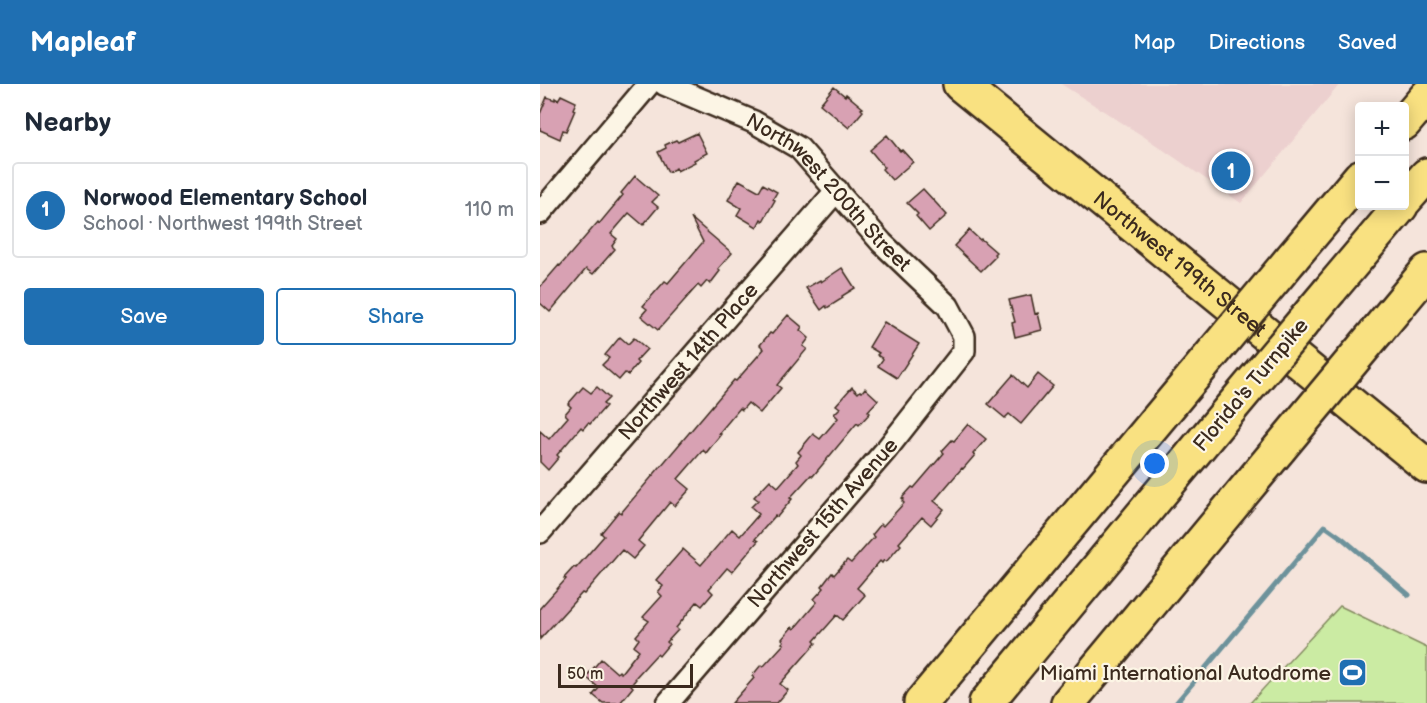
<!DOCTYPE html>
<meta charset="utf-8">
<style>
:root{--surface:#fff;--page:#f6f6f7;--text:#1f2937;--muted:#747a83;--line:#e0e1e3;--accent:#1f6fb2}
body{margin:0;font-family:"Balsamiq Sans",sans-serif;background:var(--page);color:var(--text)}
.controls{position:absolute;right:18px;top:18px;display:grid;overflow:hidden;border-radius:6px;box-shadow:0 3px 15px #0003}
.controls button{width:54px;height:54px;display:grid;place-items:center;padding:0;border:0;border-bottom:2px solid var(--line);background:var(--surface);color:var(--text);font:30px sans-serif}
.scale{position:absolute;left:18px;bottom:15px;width:135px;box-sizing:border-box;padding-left:6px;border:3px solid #3b2a1e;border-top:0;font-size:16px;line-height:21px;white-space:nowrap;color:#3b2a1e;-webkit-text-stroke:4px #fcf5e5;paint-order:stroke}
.you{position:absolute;left:615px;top:380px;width:21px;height:21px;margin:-15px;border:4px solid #fff;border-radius:50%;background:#1a73e8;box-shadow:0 0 0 9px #1a73e833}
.badge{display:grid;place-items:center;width:39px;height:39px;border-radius:50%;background:var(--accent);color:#fff;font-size:20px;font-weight:700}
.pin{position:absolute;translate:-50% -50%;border:3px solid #fff;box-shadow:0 2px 6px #0006}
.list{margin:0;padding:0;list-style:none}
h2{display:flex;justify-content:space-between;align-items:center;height:78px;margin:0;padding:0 24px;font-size:26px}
h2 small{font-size:20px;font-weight:400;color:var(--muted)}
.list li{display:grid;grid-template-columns:39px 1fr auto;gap:18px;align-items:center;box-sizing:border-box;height:96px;margin:0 12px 12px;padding:0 12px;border:2px solid var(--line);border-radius:6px}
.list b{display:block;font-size:22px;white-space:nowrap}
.list p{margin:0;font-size:20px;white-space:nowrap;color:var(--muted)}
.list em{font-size:20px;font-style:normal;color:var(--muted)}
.actions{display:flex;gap:12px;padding:18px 24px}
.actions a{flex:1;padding:14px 0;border:2px solid var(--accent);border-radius:6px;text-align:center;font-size:21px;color:var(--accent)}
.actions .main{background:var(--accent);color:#fff}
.map{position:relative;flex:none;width:887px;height:619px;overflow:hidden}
header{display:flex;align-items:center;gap:36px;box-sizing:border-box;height:84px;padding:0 30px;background:var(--accent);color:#fff}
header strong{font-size:28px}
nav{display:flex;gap:33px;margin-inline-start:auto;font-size:21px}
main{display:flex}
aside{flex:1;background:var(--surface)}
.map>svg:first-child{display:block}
.built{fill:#ecd0cf}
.green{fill:#cbeba3;stroke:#838a60;stroke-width:1.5}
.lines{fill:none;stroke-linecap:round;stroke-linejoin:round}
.stream{stroke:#6d929b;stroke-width:5}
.building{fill:#d8a1b3;stroke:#3b2a1e;stroke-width:1.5}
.minor-casing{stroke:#3b2a1e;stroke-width:26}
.primary-casing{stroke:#3b2a1e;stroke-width:38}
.motorway-casing{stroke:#3b2a1e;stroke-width:38}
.minor{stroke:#fcf5e5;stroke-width:21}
.primary{stroke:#f9e181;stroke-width:33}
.motorway{stroke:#f9e181;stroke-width:33}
.motorway-bridge-casing{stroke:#3b2a1e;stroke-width:38;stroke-linecap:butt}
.motorway-bridge{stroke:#f9e181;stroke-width:33}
.labels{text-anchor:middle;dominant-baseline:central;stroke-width:4.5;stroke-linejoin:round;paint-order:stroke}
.street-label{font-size:21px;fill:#3b2a1e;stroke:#fcf5e5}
.poi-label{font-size:21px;fill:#3b2a1e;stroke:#fcf5e5;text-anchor:end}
</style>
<header>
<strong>Mapleaf</strong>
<nav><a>Map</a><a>Directions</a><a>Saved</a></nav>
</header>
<main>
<aside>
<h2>Nearby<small></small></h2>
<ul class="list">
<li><span class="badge">1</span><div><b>Norwood Elementary School</b><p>School · Northwest 199th Street</p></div><em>110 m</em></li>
</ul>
<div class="actions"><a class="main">Save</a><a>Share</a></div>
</aside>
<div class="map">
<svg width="887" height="619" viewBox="0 0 887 619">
<rect width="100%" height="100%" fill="#f5e4db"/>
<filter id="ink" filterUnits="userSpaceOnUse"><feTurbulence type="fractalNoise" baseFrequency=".0167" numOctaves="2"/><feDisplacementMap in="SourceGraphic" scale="12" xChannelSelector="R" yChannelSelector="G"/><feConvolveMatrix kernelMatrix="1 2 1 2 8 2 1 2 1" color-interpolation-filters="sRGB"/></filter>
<g filter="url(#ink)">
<path class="built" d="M521,0H800L701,119L606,54Z"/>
<path class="green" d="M800,522L887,564V619H710Z"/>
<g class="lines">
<path class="stream" d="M636,619L785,442L802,454L869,511"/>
</g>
<path class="building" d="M294,3L305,12L306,10L323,24L321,25L323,27L309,44L280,20Z
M21,11L36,18L33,25L35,26L26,47L23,46L20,55L0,46V30L7,13L15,16V14L18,16Z
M157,49L167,69L154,76L155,78L137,87L136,84L128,88L118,68L126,64L125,61L136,56L138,58Z
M347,51L360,67L362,66L373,78L352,96L342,85L344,83L330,66Z
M95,92L118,112L112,118L118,123L103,141L89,129L71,150L77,155L72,162L75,165L53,190L46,185L10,228L0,219V203L19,181L20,182L58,138L59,140L83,111L81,109Z
M199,96L219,107L223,100L237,108L233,115L235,116L223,137L221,135L217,143L197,131L201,124L188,116Z
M383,105L407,131L389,147L376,132L378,130L367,119Z
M151,134L192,169L178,185L180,187L170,200L167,197L161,204L158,201L118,246L101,232L107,225L103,222L125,197L128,199L163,158Z
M429,146L440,156L441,155L456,168L454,170L456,172L441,187L414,162Z
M302,184L315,204L302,212L303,214L287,224L286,222L281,226L266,204L280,196L281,198Z
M491,211L495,230L498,229L502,246L475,253L472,239L475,238L469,216Z
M248,231L262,243L260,246L269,254L263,262L267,265L237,301L241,304L220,329L208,319L202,326L200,324L179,349L181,350L166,369L163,366L138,395L150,405L135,422L130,418L98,457L104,462L93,475L82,466L44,510L42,509L0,555V524L26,495L24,494L34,483L36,484L64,452L61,449L79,427L81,429L194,296L196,297L224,265L220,261L230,249L232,250Z
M344,238L379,260L357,294L338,282L343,275L337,271L339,269L329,263Z
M80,253L88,260L94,254L107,265L96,277L98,279L88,291L85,289L79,296L62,281L69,274L65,271Z
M498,290L513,302L481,340L469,330L465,334L448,320L473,291L487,304Z
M43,303L51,309L57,303L69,314L63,320L66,322L50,340L48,339L43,345L41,343L17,371L19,373L8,386L0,378V347L9,355L28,333L25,330L31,323L28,320Z
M312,303L318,309L320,307L322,308L325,304L338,316L328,327L330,329L319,341L317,339L273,392L271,391L250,414L252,415L237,433L235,432L215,455L218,457L192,488L187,484L169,505L173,509L162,522L157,518L136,544L138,546L127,558L129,560L119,572L117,570L95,594L96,595L91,601L93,603L80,619H63L53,611L59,604L46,593L61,575L77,589L79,587L81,589L99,566L94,562L99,555L96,552L109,537L103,533L122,512L118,508L123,502L116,496L143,465L161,481L192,445L200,452L219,430L211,423L218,416L214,413L230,396L238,403L258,380L256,377L261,371L258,368L273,350L280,355L298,334L294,330L300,324L296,321Z
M428,340L446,355L433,370L435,371L423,385L422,384L394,417L404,425L391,441L382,433L359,459L361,461L346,478L344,476L342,479L340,477L317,504L325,511L303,536L297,531L274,557L276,559L240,600L248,606L237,619H192L214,594L212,592L221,581L223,583L244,560L242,559L244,557L242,555L252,543L254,545L277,518L274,515L284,504L282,502L292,489L294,491L307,476L311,479L334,453L332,451L341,440L343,442L364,419L362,417L364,415L362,414L372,403L374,404L404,369L402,367L412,356L414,357Z"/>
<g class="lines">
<defs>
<g id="minor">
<path id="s1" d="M124,0L214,38L259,64L342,159L408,222L424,252V267L346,366L128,619"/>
<path d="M0,129L109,0"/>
<path id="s2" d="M0,448L297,106"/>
</g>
<g id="primary">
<path id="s3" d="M420,0L887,382"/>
</g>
<path id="motorway" d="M864,39L887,12
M864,117L887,91
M752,174L820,93
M790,206L861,122
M838,246L887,187
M381,619L653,293
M446,619L691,324
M528,619L739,365"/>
</defs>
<use href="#minor" class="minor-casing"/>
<use href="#primary" class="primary-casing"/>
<use href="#motorway" class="motorway-casing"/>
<use href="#minor" class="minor"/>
<use href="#primary" class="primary"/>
<use href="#motorway" class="motorway"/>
<defs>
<path id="motorway-bridge" d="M653,293L752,174
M691,324L790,206
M739,365L838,246"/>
</defs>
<use href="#motorway-bridge" class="motorway-bridge-casing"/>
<use href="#motorway-bridge" class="motorway-bridge"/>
</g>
</g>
<defs>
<symbol id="stadium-square" viewBox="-11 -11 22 22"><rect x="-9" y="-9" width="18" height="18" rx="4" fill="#1f6fb2" stroke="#fcf5e5"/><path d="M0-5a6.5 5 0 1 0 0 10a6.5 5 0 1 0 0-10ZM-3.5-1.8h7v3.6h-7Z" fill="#fff"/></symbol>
</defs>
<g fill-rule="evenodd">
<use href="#stadium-square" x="796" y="572" width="33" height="33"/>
</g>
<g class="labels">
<g class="street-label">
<text stroke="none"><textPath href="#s1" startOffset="201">Northwest 200th Street</textPath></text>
<text stroke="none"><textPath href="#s3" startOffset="284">Northwest 199th Street</textPath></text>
<text stroke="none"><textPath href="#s2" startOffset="226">Northwest 14th Place</textPath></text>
<text transform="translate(711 301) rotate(-50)">Florida's Turnpike</text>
<text transform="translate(283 439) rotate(-49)">Northwest 15th Avenue</text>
</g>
<g class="poi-label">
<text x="791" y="589">Miami International Autodrome</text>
</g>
</g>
</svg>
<div class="controls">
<button>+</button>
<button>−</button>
</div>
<div class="scale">50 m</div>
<div class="you"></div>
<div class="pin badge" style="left:691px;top:87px">1</div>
</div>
</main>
